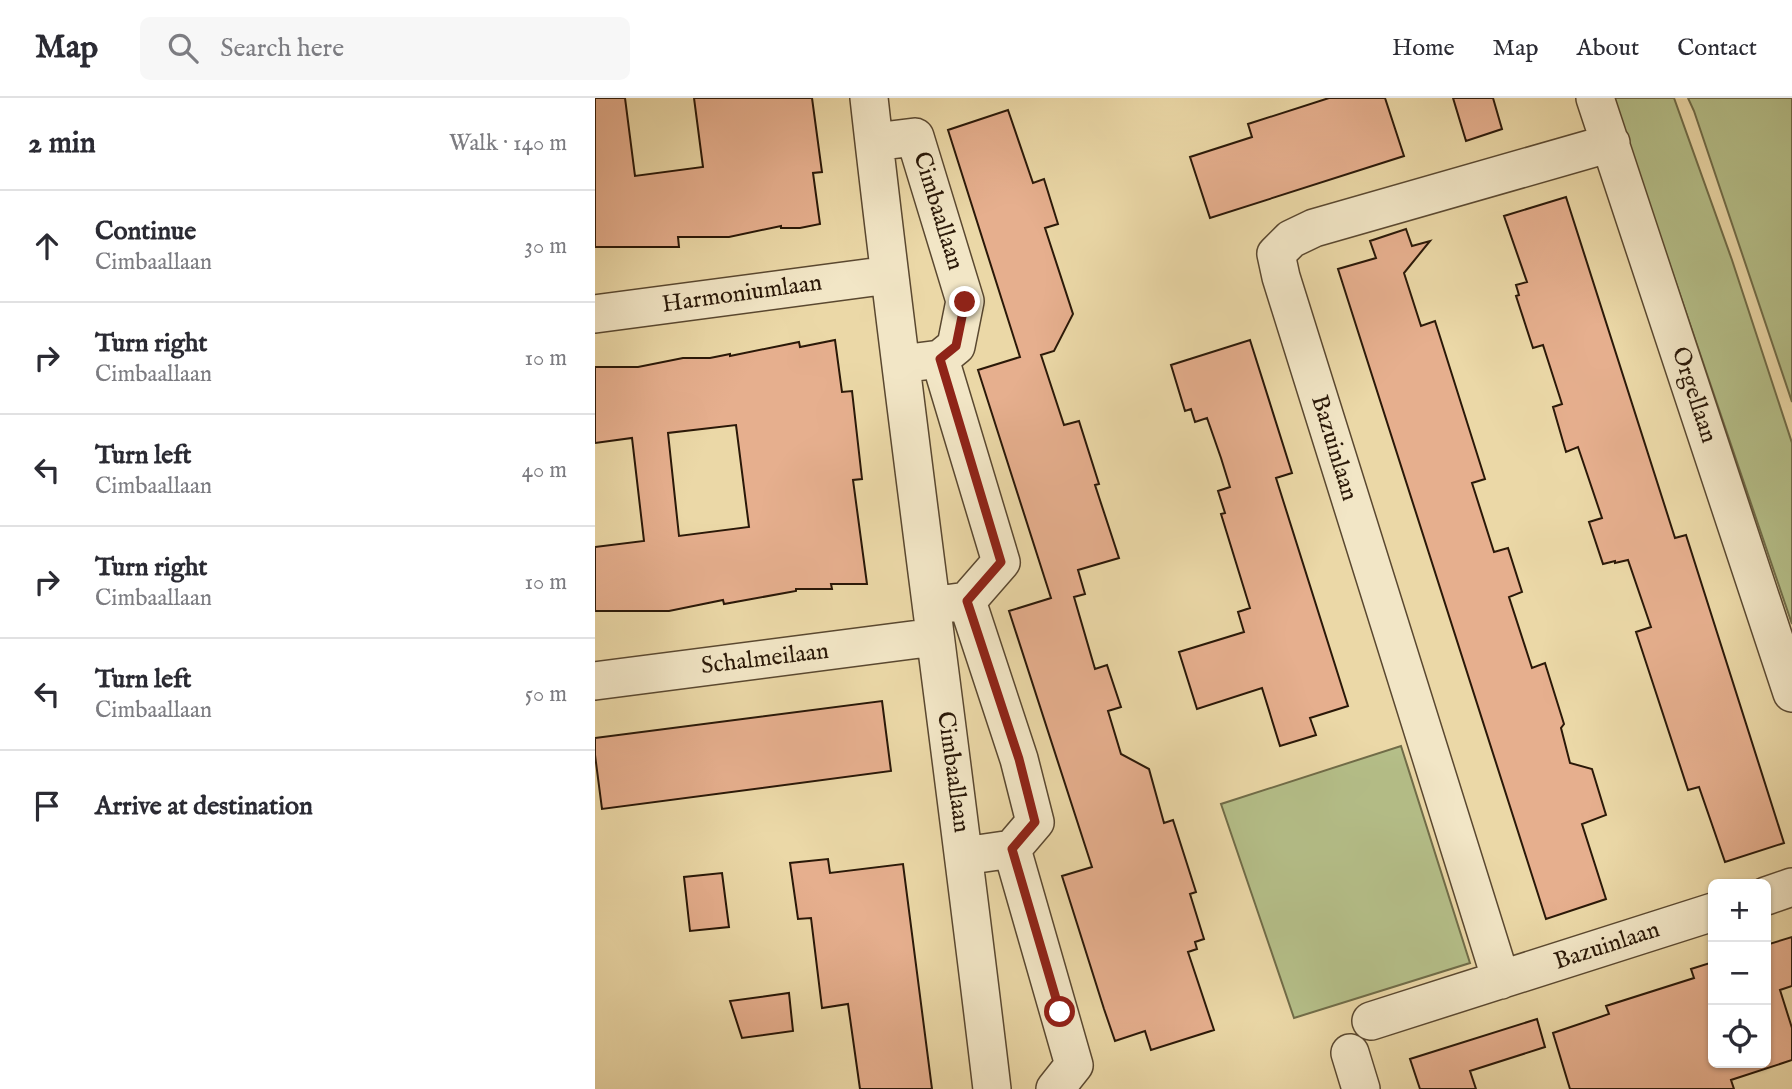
<!DOCTYPE html>
<meta charset="utf-8">
<style>
:root{--surface:#fff;--page:#f7f7f7;--text:#2b2b33;--muted:#7c7c81;--line:#e1e1e2}
body{margin:0;font-family:"IM FELL English",serif;background:var(--page);color:var(--text)}
.controls{position:absolute;right:21px;bottom:21px;display:grid;overflow:hidden;border-radius:10px;box-shadow:0 2px 5px #0004}
.controls button{width:63px;height:63px;display:grid;place-items:center;padding:0;border:0;border-bottom:2px solid var(--line);background:var(--surface);color:var(--text);font:35px sans-serif}
.stop{position:absolute;width:21px;height:21px;margin:-16px;border:5px solid #8f2418;border-radius:50%;background:#fff}
.stop.end{background:#8f2418;border-color:#fff;box-shadow:0 2px 7px #0008}
.list{margin:0;padding:0;list-style:none}
h2{display:flex;justify-content:space-between;align-items:center;height:91px;margin:0;padding:0 28px;font-size:30px}
h2 small{font-size:23px;font-weight:400;color:var(--muted)}
.list li{display:grid;grid-template-columns:46px 1fr auto;gap:21px;align-items:center;box-sizing:border-box;height:112px;padding:0 28px;border-top:2px solid var(--line)}
.list b{display:block;font-size:26px;white-space:nowrap}
.list p{margin:0;font-size:23px;white-space:nowrap;color:var(--muted)}
.list em{font-size:23px;font-style:normal;color:var(--muted)}
.icon{flex:none;width:38px;height:38px;fill:none;stroke:currentColor;stroke-width:2;stroke-linecap:round;stroke-linejoin:round}
.map{position:relative;flex:none;width:1197px;height:991px;overflow:hidden}
header{display:flex;align-items:center;gap:42px;box-sizing:border-box;height:98px;padding:0 35px;background:var(--surface);border-bottom:2px solid var(--line)}
header strong{font-size:33px}
nav{display:flex;gap:38px;margin-inline-start:auto;font-size:24px}
.search{width:490px;height:63px;background:var(--page);display:flex;align-items:center;gap:18px;box-sizing:border-box;padding:0 24px;border-radius:10px;color:var(--muted);font-size:26px}
main{display:flex}
aside{flex:1;background:var(--surface)}
.map>svg:first-child{display:block}
.green{fill:#b5bf89;stroke:#706c48;stroke-width:2}
.building{fill:#e6af8e;stroke:#2a1808;stroke-width:2;fill-rule:evenodd}
.lines{fill:none;stroke-linecap:round;stroke-linejoin:round}
.street-casing{stroke:#5a4830;stroke-width:40}
.street{stroke:#f2e6c6;stroke-width:37}
.route{stroke:#8f2418;stroke-width:9}
.labels{text-anchor:middle;dominant-baseline:central;stroke-width:7;stroke-linejoin:round;paint-order:stroke}
.street-label{font-size:24px;fill:#2a1808;stroke:#f2e6c6}
</style>
<header>
<strong>Map</strong>
<div class="search"><svg class="icon" aria-label="search" viewBox="0 0 24 24"><circle cx="10" cy="10" r="6"/><path d="M15 15l6 6"/></svg>Search here</div>
<nav><a>Home</a><a>Map</a><a>About</a><a>Contact</a></nav>
</header>
<main>
<aside>
<h2>2 min<small>Walk · 140 m</small></h2>
<ul class="list">
<li><svg class="icon" aria-label="ahead" viewBox="0 0 24 24"><path d="M12 20V5M6 11l6-6 6 6"/></svg><div><b>Continue</b><p>Cimbaallaan</p></div><em>30 m</em></li>
<li><svg class="icon" aria-label="right" viewBox="0 0 24 24"><path d="M7 20v-9h11M14 6l5 5-5 5"/></svg><div><b>Turn right</b><p>Cimbaallaan</p></div><em>10 m</em></li>
<li><svg class="icon" aria-label="left" viewBox="0 0 24 24"><path d="M17 20v-9H6M10 6l-5 5 5 5"/></svg><div><b>Turn left</b><p>Cimbaallaan</p></div><em>40 m</em></li>
<li><svg class="icon" aria-label="right" viewBox="0 0 24 24"><path d="M7 20v-9h11M14 6l5 5-5 5"/></svg><div><b>Turn right</b><p>Cimbaallaan</p></div><em>10 m</em></li>
<li><svg class="icon" aria-label="left" viewBox="0 0 24 24"><path d="M17 20v-9H6M10 6l-5 5 5 5"/></svg><div><b>Turn left</b><p>Cimbaallaan</p></div><em>50 m</em></li>
<li><svg class="icon" aria-label="arrive" viewBox="0 0 24 24"><path d="M6 21V4h12l-3 4 3 4H6"/></svg><div><b>Arrive at destination</b></div></li>
</ul>
</aside>
<div class="map">
<svg width="1197" height="991" viewBox="0 0 1197 991">
<rect width="100%" height="100%" fill="#ebd8a7"/>
<filter id="stains"><feTurbulence type="fractalNoise" baseFrequency=".00286" numOctaves="4"/><feColorMatrix values="0 0 0 0 .2 0 0 0 0 .09 0 0 0 0 .02 0 0 0 .5 -.17"/></filter>
<radialGradient id="worn" r=".72"><stop offset=".6" stop-color="#630" stop-opacity="0"/><stop offset="1" stop-color="#630" stop-opacity=".3"/></radialGradient>
<path class="green" d="M1018,0H1079L1137,162L1197,345V526Z
M1093,0H1197V304L1099,13Z
M806,648L875,865L699,920L626,706Z"/>
<path class="building" d="M0,0H30L40,78L108,69L99,0H217L227,74L218,75L225,126L205,130H186V128L134,139H83L84,149H0Z
M734,0H790L809,58L615,120L595,59L657,39L653,26Z
M858,0H898L907,31L871,43Z
M413,12L438,85L449,81L463,126L450,130L478,216L459,253L446,257L469,327L484,323L504,386L500,387L524,460L483,472L490,496L479,499L500,571L512,567L526,609L513,613L526,656L554,671L569,725L578,722L601,794L595,796L609,841L600,844L602,851L593,854L619,932L556,952L550,933L520,943L509,911L467,778L497,769L414,513L456,500L383,272L425,259L353,32Z
M971,99L1080,440L1091,437L1189,745L1130,764L1104,689L1093,692L1041,534L1056,529L1033,462L1020,465V463L1008,466L994,424L1007,420L983,349L971,354L958,309L967,306L948,247L938,250L921,198L924,197L921,187L932,184L909,118Z
M811,131L817,148L835,143L809,175L826,228L840,223L847,245L890,381L877,385L899,454L913,450L927,494L914,499L937,570L950,565L969,626L966,630L975,665L997,671L1011,717L987,726L1011,801L951,821L743,171L781,160L775,143Z
M240,242L247,294L257,293L267,381L258,382L272,486H236L237,491H201V493L129,506L128,502L74,513H0V449L49,443L37,340L0,345V269H43L88,260H115L135,256V258L204,244L205,249ZM141,327L154,429L84,438L73,335Z
M655,242L697,375L681,380L753,608L715,620L721,637L685,648L667,590L602,611L584,554L649,534L643,514L655,510L626,416L630,415L623,393L635,389L626,360L612,320L600,324L596,311L590,313L576,267Z
M287,603L296,673L7,711L0,657V640Z
M233,761L235,775L308,766L337,991H265L253,906L227,910L216,820L203,821L195,765Z
M127,775L134,829L95,833L89,779Z
M1197,839V888L1185,892L1197,930V962L1136,982L1139,991H975L958,935L1014,916L1011,908L1099,880L1096,871L1118,864V965H1171V847Z
M194,895L198,933L147,940L135,903Z
M942,921L950,949L875,973L881,991H825L815,961Z"/>
<g class="lines">
<defs>
<path id="street" d="M274,0C311,331 358,660 397,991
M1000,0L1197,595
M279,44L320,39L370,203L361,248L345,261L306,266
M0,216L294,177
M345,261L406,464L372,503L350,506
M0,583L340,539
M417,751L479,967L460,991
M369,758L417,751L440,724L424,661L372,503
M1171,798L1197,789
M906,882L686,179L681,156L696,141L719,130L1016,45
M776,923L1118,814
M755,955L766,991"/>
</defs>
<use href="#street" class="street-casing"/>
<use href="#street" class="street"/>
</g>
<g class="lines">
<path class="route" d="M370,204L361,248L345,261L406,464L372,503L424,661L440,724L417,751L465,914"/>
</g>
<g class="labels">
<g class="street-label">
<text transform="translate(343 113) rotate(73)">Cimbaallaan</text>
<text transform="translate(147 196) rotate(-8)">Harmoniumlaan</text>
<text transform="translate(1099 297) rotate(72)">Orgellaan</text>
<text transform="translate(739 350) rotate(73)">Bazuinlaan</text>
<text transform="translate(170 561) rotate(-7)">Schalmeilaan</text>
<text transform="translate(358 674) rotate(82)">Cimbaallaan</text>
<text transform="translate(1012 848) rotate(-18)">Bazuinlaan</text>
</g>
</g>
<rect width="100%" height="100%" filter="url(#stains)"/>
<rect width="100%" height="100%" fill="url(#worn)"/>
</svg>
<div class="controls">
<button>+</button>
<button>−</button>
<button><svg class="icon" aria-label="locate" viewBox="0 0 24 24"><circle cx="12" cy="12" r="6"/><path d="M12 2v4M12 18v4M2 12h4M18 12h4"/></svg></button>
</div>
<div class="stop" style="left:465px;top:914px"></div>
<div class="stop end" style="left:370px;top:204px"></div>
</div>
</main>
